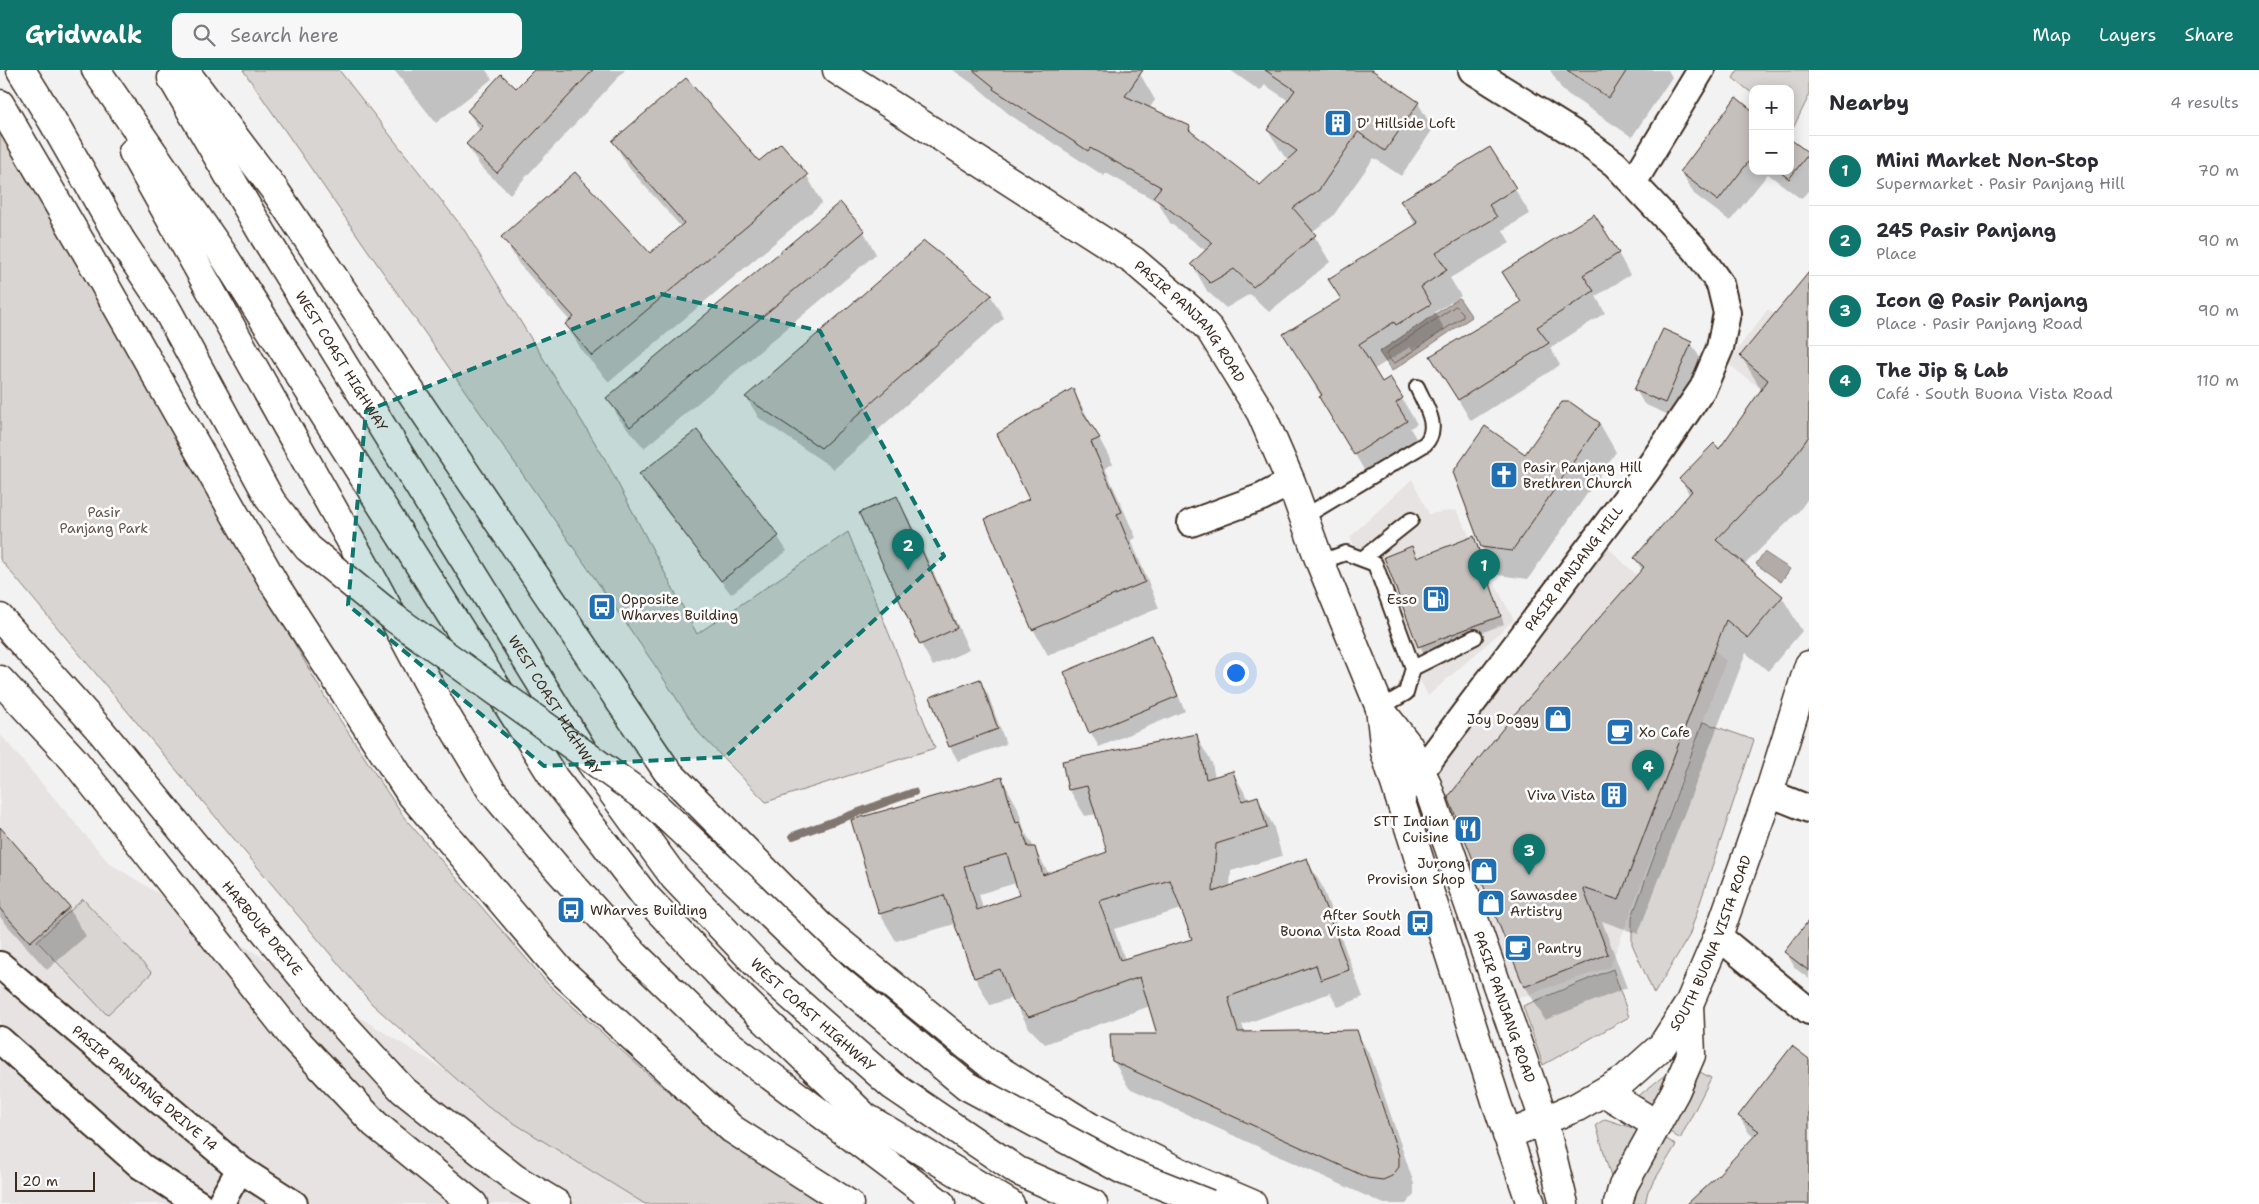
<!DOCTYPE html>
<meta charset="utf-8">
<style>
:root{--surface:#fff;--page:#f7f7f7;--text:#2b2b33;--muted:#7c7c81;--line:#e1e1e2;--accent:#0f766e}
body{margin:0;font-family:"Shantell Sans",sans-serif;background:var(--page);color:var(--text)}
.controls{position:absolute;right:15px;top:15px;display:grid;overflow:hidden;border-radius:10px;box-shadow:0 2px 12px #0003}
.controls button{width:45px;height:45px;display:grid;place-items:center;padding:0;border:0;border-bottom:1px solid var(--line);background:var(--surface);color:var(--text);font:25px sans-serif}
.scale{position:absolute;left:15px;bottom:12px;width:80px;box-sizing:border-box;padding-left:5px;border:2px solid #3b2a1e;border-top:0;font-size:14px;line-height:18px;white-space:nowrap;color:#3b2a1e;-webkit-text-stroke:4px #fff;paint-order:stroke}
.you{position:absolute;left:1235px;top:602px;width:18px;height:18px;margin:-12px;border:4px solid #fff;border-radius:50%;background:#1a73e8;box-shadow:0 0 0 8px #1a73e833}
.badge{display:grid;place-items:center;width:32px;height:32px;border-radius:50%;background:var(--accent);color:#fff;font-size:16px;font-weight:700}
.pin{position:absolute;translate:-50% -41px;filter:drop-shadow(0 1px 2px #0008)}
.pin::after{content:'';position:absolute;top:26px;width:18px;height:15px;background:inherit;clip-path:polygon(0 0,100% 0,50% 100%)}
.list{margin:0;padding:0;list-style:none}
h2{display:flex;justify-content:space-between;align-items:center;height:65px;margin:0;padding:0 20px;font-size:21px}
h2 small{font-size:16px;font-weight:400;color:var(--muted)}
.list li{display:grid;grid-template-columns:32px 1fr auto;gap:15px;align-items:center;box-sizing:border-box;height:70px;padding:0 20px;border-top:1px solid var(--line)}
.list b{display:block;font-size:19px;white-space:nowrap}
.list p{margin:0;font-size:16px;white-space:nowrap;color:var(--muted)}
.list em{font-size:16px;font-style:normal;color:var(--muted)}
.icon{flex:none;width:28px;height:28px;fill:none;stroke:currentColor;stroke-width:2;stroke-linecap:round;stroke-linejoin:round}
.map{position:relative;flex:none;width:1809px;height:1134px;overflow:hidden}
header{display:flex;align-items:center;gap:30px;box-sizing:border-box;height:70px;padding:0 25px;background:var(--accent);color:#fff}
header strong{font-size:24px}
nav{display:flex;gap:28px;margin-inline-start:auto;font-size:18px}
.search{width:350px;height:45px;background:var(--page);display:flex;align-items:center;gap:12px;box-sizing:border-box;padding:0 18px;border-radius:10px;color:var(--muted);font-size:19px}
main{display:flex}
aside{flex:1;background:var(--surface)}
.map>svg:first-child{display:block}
.built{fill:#e6e3e2}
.green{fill:#d8d5d2;stroke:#8a8078}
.water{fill:#b2aba7;stroke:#827770}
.shadow{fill:#0003;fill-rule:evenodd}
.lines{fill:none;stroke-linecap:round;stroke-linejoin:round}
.shore{stroke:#6b5e55;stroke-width:1}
.stream{stroke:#827770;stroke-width:8}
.building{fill:#c6c0bd;stroke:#3b2a1e;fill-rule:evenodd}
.service-casing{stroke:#3b2a1e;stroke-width:18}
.minor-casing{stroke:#3b2a1e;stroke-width:30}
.tertiary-casing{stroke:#3b2a1e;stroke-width:31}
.secondary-casing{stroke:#3b2a1e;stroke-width:31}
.primary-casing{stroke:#3b2a1e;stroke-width:31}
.trunk-casing{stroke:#3b2a1e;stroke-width:31}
.service{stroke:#fff;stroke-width:14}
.minor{stroke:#fff;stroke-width:26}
.tertiary{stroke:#fff;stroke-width:28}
.secondary{stroke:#fff;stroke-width:28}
.primary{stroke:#fff;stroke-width:28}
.trunk{stroke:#fff;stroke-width:28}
.trunk-bridge-casing{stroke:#3b2a1e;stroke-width:31;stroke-linecap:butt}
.trunk-bridge{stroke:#fff;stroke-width:28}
.marked{fill:#0f766e;fill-opacity:0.2;stroke:#0f766e;stroke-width:4;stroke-dasharray:10 6;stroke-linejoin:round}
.labels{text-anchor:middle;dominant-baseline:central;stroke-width:5;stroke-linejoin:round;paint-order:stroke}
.poi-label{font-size:14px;fill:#3b2a1e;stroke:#fff;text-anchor:start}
.street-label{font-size:14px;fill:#3b2a1e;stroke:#fff}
.park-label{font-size:14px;fill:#62554b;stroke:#fff}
</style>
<header>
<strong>Gridwalk</strong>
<div class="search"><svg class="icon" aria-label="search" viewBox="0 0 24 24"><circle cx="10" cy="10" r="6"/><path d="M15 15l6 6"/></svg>Search here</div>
<nav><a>Map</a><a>Layers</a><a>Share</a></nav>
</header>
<main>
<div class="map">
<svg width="1809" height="1134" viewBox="0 0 1809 1134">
<rect width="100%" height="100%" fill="#f3f2f2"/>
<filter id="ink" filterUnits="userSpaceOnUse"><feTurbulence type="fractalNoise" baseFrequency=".02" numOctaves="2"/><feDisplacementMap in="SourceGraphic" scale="10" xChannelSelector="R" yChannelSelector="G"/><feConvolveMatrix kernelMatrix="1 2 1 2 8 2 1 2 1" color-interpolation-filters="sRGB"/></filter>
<g filter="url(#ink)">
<path class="built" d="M1768,239L1809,272V356L1727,293Z
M1412,409L1429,444L1456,440L1514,550L1428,626L1350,467Z
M1604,474L1726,591L1610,897L1515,929L1429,699Z
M0,664L109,793L663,1134H0Z"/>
<path class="green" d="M243,0H339L463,158L605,389L697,564L848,462L935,678L766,732L699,663L654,594Z
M1738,0H1809V26L1793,58L1790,55V19H1753V24L1733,8Z
M0,60L325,627L403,746L548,914L651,1007L728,1071L824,1134H645L488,1037L372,934L0,489Z
M1703,652L1754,670L1689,866L1654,924L1632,874V847Z
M83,829L152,903L107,945L37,871Z
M1613,899L1629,947L1543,995L1523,936Z
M1676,996L1651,1041L1631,1032Z
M1693,998L1711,1008L1680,1069L1662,1056Z
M1605,1049L1639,1060L1613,1114L1596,1055Z
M1659,1064L1676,1075L1648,1121L1645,1134H1626Z"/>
<path class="water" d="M1459,228L1472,247L1392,301L1379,282Z
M1764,482L1790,499L1781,512L1756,494Z"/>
<path class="shadow" d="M394,0H486L492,9L436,53Z
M535,0H625L510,124L480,96L467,75L480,61L468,41L516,20Z
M953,0H1134L1140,4L1155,30L1149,39L1189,57L1194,66L1260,117L1289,90L1284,86L1268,60L1289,31L1265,15L1260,21L1230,0H1368L1418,33L1433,59L1401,106L1374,88L1333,146L1312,162L1330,192L1269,242L1250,224L1226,238L1207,221L1192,194L1206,181L1170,153L1158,132L1106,103L1104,106L1010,45L976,16Z
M1550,0H1668L1672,7L1632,67L1563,21Z
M1753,42V101H1790L1808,84L1809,120L1801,129L1768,104L1730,151L1694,124L1681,102Z
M614,72L807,106L822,133L609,312L582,281L567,255L570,251L519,194L503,167L650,185L681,157L629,98Z
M1490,78L1530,144L1503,160L1510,173L1450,208L1461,226L1435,242L1445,260L1412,280L1410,277L1373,300L1382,314L1390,309L1417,354L1410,358L1421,377L1370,410L1285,265L1341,230L1416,156L1402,131Z
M864,162L876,184L644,378L620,350L608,328Z
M924,172L991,226L1004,248L834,399L759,348L746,327Z
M1618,183L1630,205L1596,226L1605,243L1550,278L1560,295L1471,351L1445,308L1521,232Z
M1809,204V427L1799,441L1744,495L1782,527L1802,561L1768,601L1746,583L1638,864L1602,851L1627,918L1545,950L1525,916L1642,500L1635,488L1690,426L1681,409L1720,381L1762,321L1741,286Z
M1663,260L1691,273L1700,288L1673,347L1644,334L1636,320Z
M1073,320L1113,394L1105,398L1136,468L1131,470L1159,538L1048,585L1033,559L1031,430Z
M1569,333L1600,354L1616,382L1528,509L1498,505L1482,477L1526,386Z
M696,361L778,467L787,481L731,524L649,419L640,404Z
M896,427L909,449L969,580L933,596L921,574Z
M1473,468L1478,476L1504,554L1424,585L1386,488L1412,478L1418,489Z
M1151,567L1159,581L1185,641L1099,677L1091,663L1065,603Z
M979,610L988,625L1006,674L958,691L950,677L932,628Z
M1196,666L1212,693L1215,708L1233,703L1249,730L1257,728L1273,755L1282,786L1231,801L1230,817L1306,789L1322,816L1363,927L1338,937L1330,923L1242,955L1245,963L1356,961L1372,989L1414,1114V1125L1406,1134H1384L1129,1018L1113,990L1159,965L1150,936L1045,974L1029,958L1012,928L990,935L975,908L955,854L896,871L880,844L1002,709L1017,736L1025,762L1049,804L1109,782L1097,744L1085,746L1069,719ZM1016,813L1020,826L983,839L979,824ZM1182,839L1193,870L1125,890L1114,859Z
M0,759L69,838L86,866L47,900L0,847Z
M1809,853V909L1795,898L1786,882Z
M1809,991V1134H1689L1719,1106L1755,1068L1749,1063L1739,1046Z"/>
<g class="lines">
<path class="shore" d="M1456,236L1463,243V247L1395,293L1392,292L1387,285L1388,282Z"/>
<path class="stream" d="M793,766L914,722"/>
</g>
<path class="building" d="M534,0H593L497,103L466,74L483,56L467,41L501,4L516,18Z
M973,0H1143L1125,26L1190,56L1189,60L1260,115L1297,81L1267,60L1295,20L1265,0H1372L1419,32L1385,81L1358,62L1319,120L1293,138L1316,165L1253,217L1234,199L1210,213L1191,194L1213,173L1153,127L1161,117L1090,78L1088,81L993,19L994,17Z
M1567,0H1627L1609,28Z
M686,8L759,91L781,73L808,105L592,286L565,254L574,247L501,167L575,102L650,183L684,153L612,71Z
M1736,27L1753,41V86L1718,131L1680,102Z
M1790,69L1809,83L1789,109L1779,101H1790Z
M1490,77L1516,118L1489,135L1497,147L1436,183L1447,200L1421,217L1431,234L1396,255L1394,252L1359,274L1382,312L1390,307L1403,328L1396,333L1407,351L1354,385L1319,327L1322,325L1283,264L1341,229L1328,209L1418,153L1400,131Z
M840,132L865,161L630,357L606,328Z
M1594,144L1619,183L1583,205L1594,221L1537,257L1549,273L1458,330L1430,286L1521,232L1502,202Z
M924,171L992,225L821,378L745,327Z
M1809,202V366L1780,407L1757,427L1716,470L1783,526L1748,568L1726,550L1619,830L1583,818L1608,884L1524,917L1448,727L1513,646L1644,497L1634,488L1692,421L1679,409L1714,373L1719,379L1768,310L1740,286Z
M1663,259L1692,272L1665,333L1634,320Z
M1073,318L1082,341L1100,368L1091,372L1122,442L1117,444L1145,512L1032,560L985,449L1029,429L997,364Z
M1562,332H1570L1600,353L1512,481L1481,477L1453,402L1485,356L1525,384Z
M697,360L779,466L721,511L639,404Z
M897,426L957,558L920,575L859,443Z
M1474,466L1501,546L1418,577L1384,487L1412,476L1417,488Z
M1152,565L1178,626L1089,663L1064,602Z
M980,609L998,659L949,677L930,627Z
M1197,664L1206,709L1233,701L1242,731L1258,726L1267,758L1216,774L1213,822L1307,788L1349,900L1321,910L1316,895L1228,927L1238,962L1357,960L1399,1086V1097L1392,1106L1383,1110L1368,1108L1112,991L1110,964H1157L1140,907L1029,947L1012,931L1000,899L974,908L944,825L879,844L851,750L1002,707L1016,753L1020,752L1028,777H1035L1043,805L1107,782L1087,716L1068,720L1062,691ZM1007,784L1019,825L977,840L964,796ZM1170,810L1192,869L1120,890L1099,831Z
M0,757L70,837L30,872L0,839Z
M1809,850V901L1784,882Z
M1792,976L1809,989V1134H1687L1718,1105L1759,1061L1738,1046Z"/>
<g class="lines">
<defs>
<path id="service" d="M1304,447L1425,374C1441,357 1425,335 1417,317
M1362,489L1411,450
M1320,492L1346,483L1375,494L1413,598L1406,623L1380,638
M1413,598L1475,567"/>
<g id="minor">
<path d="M1632,110L1639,103L1701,0"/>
<path d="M1191,453L1262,427L1291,412"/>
<path d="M1769,723L1809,739"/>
<path id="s1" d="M1399,727L1422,700L1646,402L1703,318L1720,278L1727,243L1720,214L1696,180L1615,94L1573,63L1472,0"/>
<path d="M1718,866L1809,941"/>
<path id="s2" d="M0,895L240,1099L294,1134"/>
<path d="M0,970L141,1096L199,1134"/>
<path d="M220,1134L240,1099"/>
</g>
<g id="tertiary">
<path id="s3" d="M0,548L100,660L327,937L403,1020L514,1108L557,1134"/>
<path d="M0,610L74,690L294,968L375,1054L473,1134"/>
<path d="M1604,1022L1657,1055"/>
<path id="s4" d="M1507,1065L1577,1037L1624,1010L1662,976L1689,934L1718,866L1769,723L1809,595"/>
</g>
<g id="secondary">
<path id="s5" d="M837,0L1134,191L1191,240L1210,260L1261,343L1291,412L1320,492L1380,638L1385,682L1497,1034L1531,1134"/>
<path id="s6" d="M1380,639L1408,675L1426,712L1541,1041L1564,1134"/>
</g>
<path id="primary" d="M1618,1134L1623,1116L1675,1022L1691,985L1689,934"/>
<g id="trunk">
<path d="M21,0L52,50L120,169"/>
<path d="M96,0L222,183L554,708L645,826L739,925L865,1047L1010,1134"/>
<path d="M184,0L274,119L667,701L819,855L988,993L1090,1057L1198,1111L1252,1134"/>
<path id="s7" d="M172,8L264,166L586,686L674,807L766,904L893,1016L1018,1101L1093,1134"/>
<path d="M0,34L88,185L275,515L410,723L559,899L732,1059L849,1134"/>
<path d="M133,82L374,512L441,637L491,720L556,797L634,884L723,970L941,1134"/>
</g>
</defs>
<use href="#service" class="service-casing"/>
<use href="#minor" class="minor-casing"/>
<use href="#tertiary" class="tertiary-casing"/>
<use href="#secondary" class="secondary-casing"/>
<use href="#primary" class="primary-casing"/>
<use href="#trunk" class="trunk-casing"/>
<use href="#service" class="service"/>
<use href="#minor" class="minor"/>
<use href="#tertiary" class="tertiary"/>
<use href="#secondary" class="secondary"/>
<use href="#primary" class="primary"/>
<use href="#trunk" class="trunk"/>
<defs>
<path id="trunk-bridge" d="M120,169L166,238L271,431L308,478L394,548L650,731L744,819L835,907L967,1016L1123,1100L1209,1134"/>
</defs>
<use href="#trunk-bridge" class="trunk-bridge-casing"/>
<use href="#trunk-bridge" class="trunk-bridge"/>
</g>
</g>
<path class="marked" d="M661,224L820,261L944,486L725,687L544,696L348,535L366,341Z"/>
<defs>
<symbol id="building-square" viewBox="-11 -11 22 22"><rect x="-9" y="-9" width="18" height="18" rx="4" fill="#1f6fb2" stroke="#fff"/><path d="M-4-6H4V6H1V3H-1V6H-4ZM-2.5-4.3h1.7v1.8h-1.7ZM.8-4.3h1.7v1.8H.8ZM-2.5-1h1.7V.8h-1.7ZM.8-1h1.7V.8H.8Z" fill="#fff"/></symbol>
<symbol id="church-square" viewBox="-11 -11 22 22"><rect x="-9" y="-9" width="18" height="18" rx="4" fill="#1f6fb2" stroke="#fff"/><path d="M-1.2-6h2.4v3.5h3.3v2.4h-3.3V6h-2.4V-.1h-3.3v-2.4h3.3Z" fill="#fff"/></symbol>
<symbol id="fuel-square" viewBox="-11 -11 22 22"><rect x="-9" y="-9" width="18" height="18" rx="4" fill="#1f6fb2" stroke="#fff"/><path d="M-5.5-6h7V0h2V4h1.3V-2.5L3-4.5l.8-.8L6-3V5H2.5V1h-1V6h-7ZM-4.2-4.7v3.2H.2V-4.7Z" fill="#fff"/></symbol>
<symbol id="bus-square" viewBox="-11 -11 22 22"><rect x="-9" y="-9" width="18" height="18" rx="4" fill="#1f6fb2" stroke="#fff"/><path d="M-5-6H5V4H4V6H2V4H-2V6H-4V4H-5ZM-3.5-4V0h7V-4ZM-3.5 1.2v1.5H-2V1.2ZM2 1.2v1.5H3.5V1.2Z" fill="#fff"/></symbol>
<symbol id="shop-square" viewBox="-11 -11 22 22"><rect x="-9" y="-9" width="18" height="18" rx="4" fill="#1f6fb2" stroke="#fff"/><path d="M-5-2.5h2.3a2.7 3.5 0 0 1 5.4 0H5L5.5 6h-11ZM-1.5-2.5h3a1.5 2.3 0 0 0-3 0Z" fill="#fff"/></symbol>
<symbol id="cafe-square" viewBox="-11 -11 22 22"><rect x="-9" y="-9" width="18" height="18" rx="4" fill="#1f6fb2" stroke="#fff"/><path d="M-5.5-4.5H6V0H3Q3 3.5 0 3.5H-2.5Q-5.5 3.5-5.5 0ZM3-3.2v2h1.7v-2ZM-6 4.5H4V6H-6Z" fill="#fff"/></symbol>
<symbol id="restaurant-square" viewBox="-11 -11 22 22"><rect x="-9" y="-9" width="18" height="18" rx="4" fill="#1f6fb2" stroke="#fff"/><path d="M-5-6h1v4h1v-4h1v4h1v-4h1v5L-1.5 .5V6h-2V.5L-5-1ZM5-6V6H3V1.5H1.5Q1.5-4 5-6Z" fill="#fff"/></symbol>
</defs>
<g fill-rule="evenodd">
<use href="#building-square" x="1322" y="37" width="32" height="32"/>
<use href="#church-square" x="1488" y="389" width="32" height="32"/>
<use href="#fuel-square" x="1420" y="513" width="32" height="32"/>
<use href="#bus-square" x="586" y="521" width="32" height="32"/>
<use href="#shop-square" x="1542" y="633" width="32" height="32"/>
<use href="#cafe-square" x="1604" y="646" width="32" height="32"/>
<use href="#building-square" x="1598" y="709" width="32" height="32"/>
<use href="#restaurant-square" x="1452" y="743" width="32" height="32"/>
<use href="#shop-square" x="1468" y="785" width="32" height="32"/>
<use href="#shop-square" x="1475" y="817" width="32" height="32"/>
<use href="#bus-square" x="555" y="824" width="32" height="32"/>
<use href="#bus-square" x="1404" y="837" width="32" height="32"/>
<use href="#cafe-square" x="1502" y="862" width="32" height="32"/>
</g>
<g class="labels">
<g class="poi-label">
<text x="1357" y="53">D' Hillside Loft</text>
<text x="1523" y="397">Pasir Panjang Hill<tspan x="1523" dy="16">Brethren Church</tspan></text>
<text x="621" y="529">Opposite<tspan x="621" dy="16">Wharves Building</tspan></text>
<text x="1417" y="529" text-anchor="end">Esso</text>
<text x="1539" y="649" text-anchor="end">Joy Doggy</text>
<text x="1639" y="662">Xo Cafe</text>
<text x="1595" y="725" text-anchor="end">Viva Vista</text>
<text x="1449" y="751" text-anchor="end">STT Indian<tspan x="1449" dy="16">Cuisine</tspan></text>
<text x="1465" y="793" text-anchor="end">Jurong<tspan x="1465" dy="16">Provision Shop</tspan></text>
<text x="1510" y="825">Sawasdee<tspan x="1510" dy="16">Artistry</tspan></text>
<text x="590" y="840">Wharves Building</text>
<text x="1401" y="845" text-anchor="end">After South<tspan x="1401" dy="16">Buona Vista Road</tspan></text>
<text x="1537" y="878">Pantry</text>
</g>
<g class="street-label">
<text stroke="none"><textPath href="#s5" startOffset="436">PASIR PANJANG ROAD</textPath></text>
<text stroke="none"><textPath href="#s7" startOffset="330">WEST COAST HIGHWAY</textPath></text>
<text stroke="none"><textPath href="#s1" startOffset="288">PASIR PANJANG HILL</textPath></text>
<text stroke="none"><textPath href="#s7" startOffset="735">WEST COAST HIGHWAY</textPath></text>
<text stroke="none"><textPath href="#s3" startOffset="406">HARBOUR DRIVE</textPath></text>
<text stroke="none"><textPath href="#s4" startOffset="295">SOUTH BUONA VISTA ROAD</textPath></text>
<text stroke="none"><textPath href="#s6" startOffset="325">PASIR PANJANG ROAD</textPath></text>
<text stroke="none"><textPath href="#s7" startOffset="1140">WEST COAST HIGHWAY</textPath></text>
<text stroke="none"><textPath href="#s2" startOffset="190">PASIR PANJANG DRIVE 14</textPath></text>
</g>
<g class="park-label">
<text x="104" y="442">Pasir<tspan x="104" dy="16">Panjang Park</tspan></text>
</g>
</g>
</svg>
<div class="controls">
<button>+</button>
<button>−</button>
</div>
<div class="scale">20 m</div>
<div class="you"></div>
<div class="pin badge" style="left:1484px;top:520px">1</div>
<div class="pin badge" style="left:908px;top:500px">2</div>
<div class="pin badge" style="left:1529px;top:805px">3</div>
<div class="pin badge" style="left:1648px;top:721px">4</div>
</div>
<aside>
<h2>Nearby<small>4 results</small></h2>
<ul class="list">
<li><span class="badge">1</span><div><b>Mini Market Non-Stop</b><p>Supermarket · Pasir Panjang Hill</p></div><em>70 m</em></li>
<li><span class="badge">2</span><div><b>245 Pasir Panjang</b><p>Place</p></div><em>90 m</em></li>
<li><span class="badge">3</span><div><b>Icon @ Pasir Panjang</b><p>Place · Pasir Panjang Road</p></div><em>90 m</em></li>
<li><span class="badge">4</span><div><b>The Jip &amp; Lab</b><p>Café · South Buona Vista Road</p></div><em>110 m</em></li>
</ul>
</aside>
</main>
